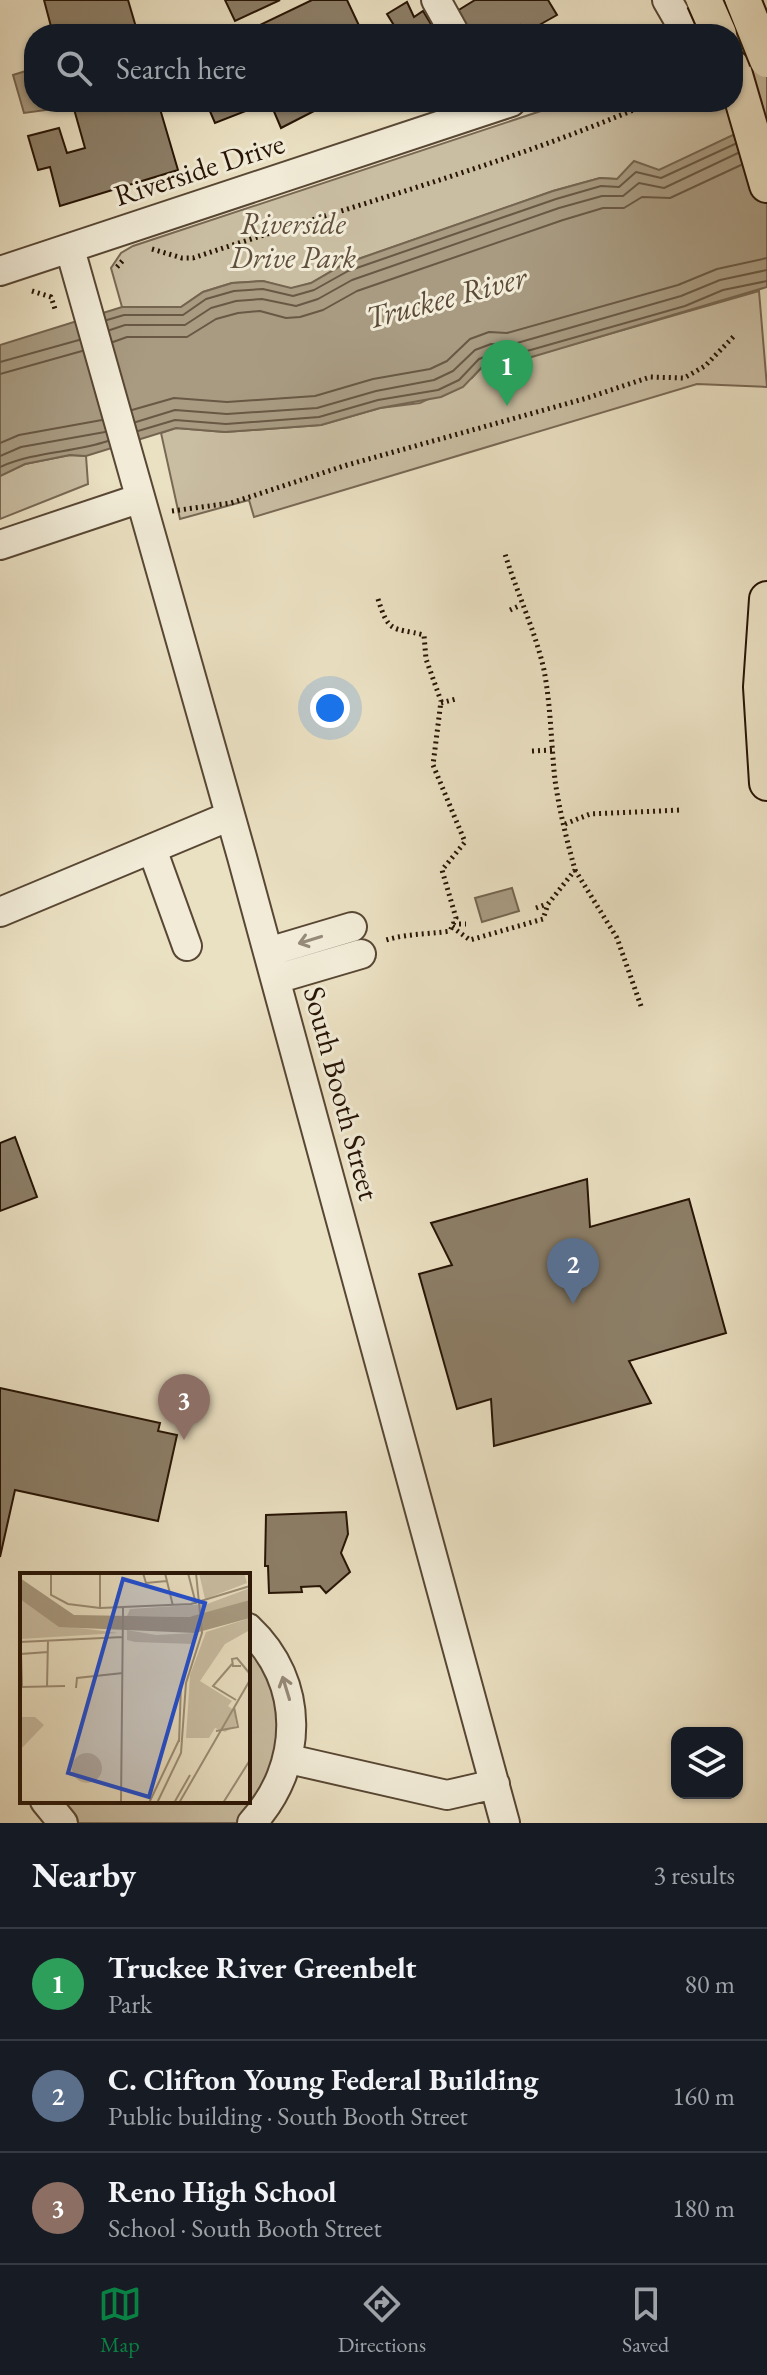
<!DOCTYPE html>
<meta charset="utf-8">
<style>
:root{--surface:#171b24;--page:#242831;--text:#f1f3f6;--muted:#9ea1a6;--line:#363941;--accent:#0b8043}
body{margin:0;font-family:"EB Garamond",serif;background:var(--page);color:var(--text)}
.controls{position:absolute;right:24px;bottom:24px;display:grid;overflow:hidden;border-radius:16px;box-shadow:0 2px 6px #0004}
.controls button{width:72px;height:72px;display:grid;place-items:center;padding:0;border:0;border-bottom:2px solid var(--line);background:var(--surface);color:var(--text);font:40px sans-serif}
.you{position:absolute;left:330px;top:708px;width:28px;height:28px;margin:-20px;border:6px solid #fff;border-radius:50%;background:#1a73e8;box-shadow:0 0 0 12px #1a73e833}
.badge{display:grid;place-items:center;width:52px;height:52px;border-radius:50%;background:var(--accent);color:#fff;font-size:26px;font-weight:700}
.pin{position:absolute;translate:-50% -66px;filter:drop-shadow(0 2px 4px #0008)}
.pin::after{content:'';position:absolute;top:42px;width:28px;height:24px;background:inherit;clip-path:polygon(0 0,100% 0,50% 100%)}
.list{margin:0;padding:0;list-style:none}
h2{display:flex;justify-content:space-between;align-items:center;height:104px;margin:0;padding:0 32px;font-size:34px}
h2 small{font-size:26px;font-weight:400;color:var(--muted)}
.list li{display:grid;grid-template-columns:52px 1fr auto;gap:24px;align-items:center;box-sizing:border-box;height:112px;padding:0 32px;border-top:2px solid var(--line)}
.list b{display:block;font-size:30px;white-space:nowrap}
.list p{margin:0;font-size:26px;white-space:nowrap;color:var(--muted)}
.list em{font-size:26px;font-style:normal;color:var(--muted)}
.icon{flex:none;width:44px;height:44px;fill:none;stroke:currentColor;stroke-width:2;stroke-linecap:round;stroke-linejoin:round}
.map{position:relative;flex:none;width:767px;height:1823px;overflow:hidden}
.search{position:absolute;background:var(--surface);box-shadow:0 2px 6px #0004;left:24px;right:24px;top:24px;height:88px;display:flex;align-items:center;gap:20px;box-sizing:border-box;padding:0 28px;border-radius:32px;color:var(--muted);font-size:30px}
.sheet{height:440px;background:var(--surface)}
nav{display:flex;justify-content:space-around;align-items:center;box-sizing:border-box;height:112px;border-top:2px solid var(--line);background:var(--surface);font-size:22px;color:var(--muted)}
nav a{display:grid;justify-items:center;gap:4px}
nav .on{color:var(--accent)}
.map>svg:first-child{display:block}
.green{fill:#c9bda2;stroke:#786854;stroke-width:2}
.water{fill:#a89b82;stroke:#746550;stroke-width:2}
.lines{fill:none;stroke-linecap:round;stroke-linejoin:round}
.shore{stroke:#685844;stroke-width:2}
.building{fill:#8c7e67;stroke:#271405;stroke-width:2}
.minor-casing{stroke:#584734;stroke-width:32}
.major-casing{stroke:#271405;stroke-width:38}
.path{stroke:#271405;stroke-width:5;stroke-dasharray:2 4;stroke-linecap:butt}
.minor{stroke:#f1ebd7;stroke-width:28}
.major{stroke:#eae0c2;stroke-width:34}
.major-bridge-casing{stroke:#271405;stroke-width:38;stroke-linecap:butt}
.major-bridge{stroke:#eae0c2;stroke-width:34}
.oneway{stroke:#968a78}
.labels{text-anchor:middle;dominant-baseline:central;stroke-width:6;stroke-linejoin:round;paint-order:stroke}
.street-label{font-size:30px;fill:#271405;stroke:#f1ebd7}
.park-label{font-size:30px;font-style:italic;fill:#604f3c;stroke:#f1ebd7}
.water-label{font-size:32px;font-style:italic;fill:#5b4a37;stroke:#f1ebd7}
.inset-road{fill:none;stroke:#9c8e76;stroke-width:2}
.view{fill:#1d4ed8;fill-opacity:0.15;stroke:#1d4ed8;stroke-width:4}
.inset-edge{fill:none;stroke:#271405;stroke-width:4}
</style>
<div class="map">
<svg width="767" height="1823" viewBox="0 0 767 1823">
<rect width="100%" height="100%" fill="#eae0c2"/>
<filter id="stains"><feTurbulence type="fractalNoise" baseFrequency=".0025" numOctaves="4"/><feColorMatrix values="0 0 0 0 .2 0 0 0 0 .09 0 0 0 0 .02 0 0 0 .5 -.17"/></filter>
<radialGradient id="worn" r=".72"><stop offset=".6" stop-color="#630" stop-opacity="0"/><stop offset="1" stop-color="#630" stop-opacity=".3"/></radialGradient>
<path class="green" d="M767,14V119L659,171L617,179L600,178L553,191L344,264L311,283L291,289L263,281L232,283L203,292L181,307H122L111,268L121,253L133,246L568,102H733V34H727Z
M759,291L767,387L697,384L254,517L249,500L180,519L161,433L176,428L225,432L321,425L380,408L420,403L472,378L482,367L494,362L504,364Z
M70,455L86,456L88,484L0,519V476L25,464Z
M248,1628L290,1703L252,1823H63L45,1801H248Z"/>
<path class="water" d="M32,69L34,102H59L61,108L24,113L13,75Z
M767,119V287L515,362H494L482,367L463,387L441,397L380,408L321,425L225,432L176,428L86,456L70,455L25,464L0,476V345L122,307H181L203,292L232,283L263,281L291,288L311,283L344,264L553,191L600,178L617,179L634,161L659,170Z
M512,888L519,911L482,922L475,898Z"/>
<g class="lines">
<path class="shore" d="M107,320L124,315H183L206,299L234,291L263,289L293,296L314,290L348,271L556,199L601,186L619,187L636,172L661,178L735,144
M110,330L125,325H185L211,308L236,301L262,299L296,306L318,299L352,280L559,208L602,196H623L639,183L664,188L738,153
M113,342L127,337H187L216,319L238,313L260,311L286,318L300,317L323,310L357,291L563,220L603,208H624L642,197L670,198L741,165
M0,362L79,340
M0,374L82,351
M132,410L174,398L227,402L315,396L373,379L430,369L447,361L470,339L489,332L507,333L678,285L717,269L767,258
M136,422L175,410L227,414L317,408L376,391L434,380L453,371L475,350L491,344L510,345L681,296L720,280L767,270
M138,431L175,420L226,424L319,417L378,400L438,390L459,380L479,359L493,354L513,355L685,306L723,290L767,281
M0,443L19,435L102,420
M0,456L21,447L105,432
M0,467C36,451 72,453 108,441"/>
</g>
<path class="building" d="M44,0H128L138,34H53Z
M225,0H280L235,21Z
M312,0H347L363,34H241Z
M475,0H548L557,15L525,33L520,25L504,34H470L457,11Z
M407,2L414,17L423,11L437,34H386L395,27L387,14Z
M72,102H158L178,170L60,206L50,167L38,170L28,136L59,128L67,153L85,148Z
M206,102H253L256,107L215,123Z
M270,102H312L316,110L281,128Z
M15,1137L37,1197L0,1211V1143Z
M587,1179L590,1227L689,1199L726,1333L629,1361L651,1403L494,1446L491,1399L457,1409L419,1274L452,1265L431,1223Z
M0,1388L160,1423L158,1431L177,1435L158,1521L15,1490L0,1557Z
M346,1512L348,1534L341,1553L350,1572L326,1593L320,1586L301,1587L302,1592L269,1593L268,1566H265L266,1515Z"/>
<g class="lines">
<defs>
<path id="minor" d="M436,0L455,34
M667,0L686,33
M684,34L729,10
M70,249L242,857L505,1823
M0,271L511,102
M0,545L138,499
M152,849L187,946
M0,912L230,816
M268,952L352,927
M276,979L361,954
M248,1628C306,1682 304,1766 252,1823
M289,1759L447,1795L495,1784
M45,1801L63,1823"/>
<path id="major" d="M733,68L767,185
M767,599L761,687L767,783"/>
</defs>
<use href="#minor" class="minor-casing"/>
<use href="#major" class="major-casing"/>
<path class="path" d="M152,249L182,258H193C346,207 504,166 652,102
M117,267L124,259
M32,291L51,297L55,309
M172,511L231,503L347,465L587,398L650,377L684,378L705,366L736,334
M378,599C389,634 392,627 424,635L426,659L441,701L433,765L465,842L442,870L456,918L450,931C425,935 407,933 383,941
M510,610L521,605
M441,703L456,699
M532,751L553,750
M565,824L590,814L681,810
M575,870L617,938L641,1006
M536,908L547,904
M453,924H466
M452,927L470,940L543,919L548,904L575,870C567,841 559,809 555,780C551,743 551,707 544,670C535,630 517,593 505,554"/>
<use href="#minor" class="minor"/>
<use href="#major" class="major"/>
<defs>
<path id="major-bridge" d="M704,0L719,34
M743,0L767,60"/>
</defs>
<use href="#major-bridge" class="major-bridge-casing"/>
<use href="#major-bridge" class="major-bridge"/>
</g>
<defs><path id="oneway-shaft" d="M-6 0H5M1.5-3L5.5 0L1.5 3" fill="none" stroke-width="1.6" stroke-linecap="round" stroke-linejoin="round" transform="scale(2)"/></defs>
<g class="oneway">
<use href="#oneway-shaft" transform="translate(310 940) rotate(163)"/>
<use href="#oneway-shaft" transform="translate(286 1688) rotate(-107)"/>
</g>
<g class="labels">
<g class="street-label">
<text transform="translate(199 169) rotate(-18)">Riverside Drive</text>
<text transform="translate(342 1093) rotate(75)">South Booth Street</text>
</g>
<g class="park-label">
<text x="293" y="223">Riverside<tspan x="293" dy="34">Drive Park</tspan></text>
</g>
<g class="water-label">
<text transform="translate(446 297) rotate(-15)">Truckee River</text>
</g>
</g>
<g transform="translate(20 1573)">
<rect width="230" height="230" fill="#eae0c2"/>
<path d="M179,0H224L227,10L185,26ZM230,15V27L199,39L168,44L107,43L110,36L187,31ZM0,26L44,53L98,60L0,66ZM230,45V57L205,71L180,108L212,128L208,133L215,138L216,153L205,159L195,155L189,165H166L170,102L186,59ZM107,57L136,62L175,60L173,71L115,69L107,67ZM0,144H15L24,152L0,177ZM52 195a15 15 0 1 1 30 0a15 15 0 1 1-30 0Z" fill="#c9bda2"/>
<path d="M0,5L54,42L169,44L230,27V45L175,60L39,54L0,26Z" fill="#a89b82"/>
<path class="inset-road" d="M31,0V22L48,31L80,35L171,31L230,13M123,0L126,10L147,8M145,0L153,33M168,0L176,31M80,35V0M0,69L103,64M28,79L1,81L2,114L45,113M212,91L193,113L216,127M221,93H213L212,86L217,85L230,101M27,114L28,67M56,115L57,105L103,100M196,158L218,154L214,134M159,169L161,112M101,230L103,35M129,230L159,167M137,230L161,180L166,110L182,60L176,0M154,230L170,202M159,230L230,107M203,230L230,187"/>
<path class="view" d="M103,6L185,30L129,224L48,200Z"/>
<rect width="230" height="230" class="inset-edge"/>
</g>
<rect width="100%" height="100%" filter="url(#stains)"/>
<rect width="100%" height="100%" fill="url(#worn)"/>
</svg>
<div class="controls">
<button><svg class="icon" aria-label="layers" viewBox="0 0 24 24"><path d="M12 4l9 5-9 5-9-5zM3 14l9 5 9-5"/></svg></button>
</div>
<div class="you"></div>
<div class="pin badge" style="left:507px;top:406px;background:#2e9e5b">1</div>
<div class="pin badge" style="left:573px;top:1304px;background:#5c6f8a">2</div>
<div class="pin badge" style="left:184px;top:1440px;background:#8d6e63">3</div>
<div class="search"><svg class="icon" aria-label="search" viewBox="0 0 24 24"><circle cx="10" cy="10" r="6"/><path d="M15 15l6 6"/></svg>Search here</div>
</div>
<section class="sheet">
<h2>Nearby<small>3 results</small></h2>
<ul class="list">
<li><span class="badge" style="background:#2e9e5b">1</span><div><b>Truckee River Greenbelt</b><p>Park</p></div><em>80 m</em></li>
<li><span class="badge" style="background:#5c6f8a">2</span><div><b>C. Clifton Young Federal Building</b><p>Public building · South Booth Street</p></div><em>160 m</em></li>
<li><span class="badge" style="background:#8d6e63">3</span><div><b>Reno High School</b><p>School · South Booth Street</p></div><em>180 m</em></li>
</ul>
</section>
<nav>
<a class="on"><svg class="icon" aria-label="map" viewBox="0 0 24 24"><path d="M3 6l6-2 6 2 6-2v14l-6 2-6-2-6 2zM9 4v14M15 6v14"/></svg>Map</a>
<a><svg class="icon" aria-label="directions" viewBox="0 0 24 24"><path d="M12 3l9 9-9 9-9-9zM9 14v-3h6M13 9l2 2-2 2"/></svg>Directions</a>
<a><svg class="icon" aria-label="saved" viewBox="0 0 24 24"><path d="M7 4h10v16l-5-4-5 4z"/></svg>Saved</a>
</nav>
